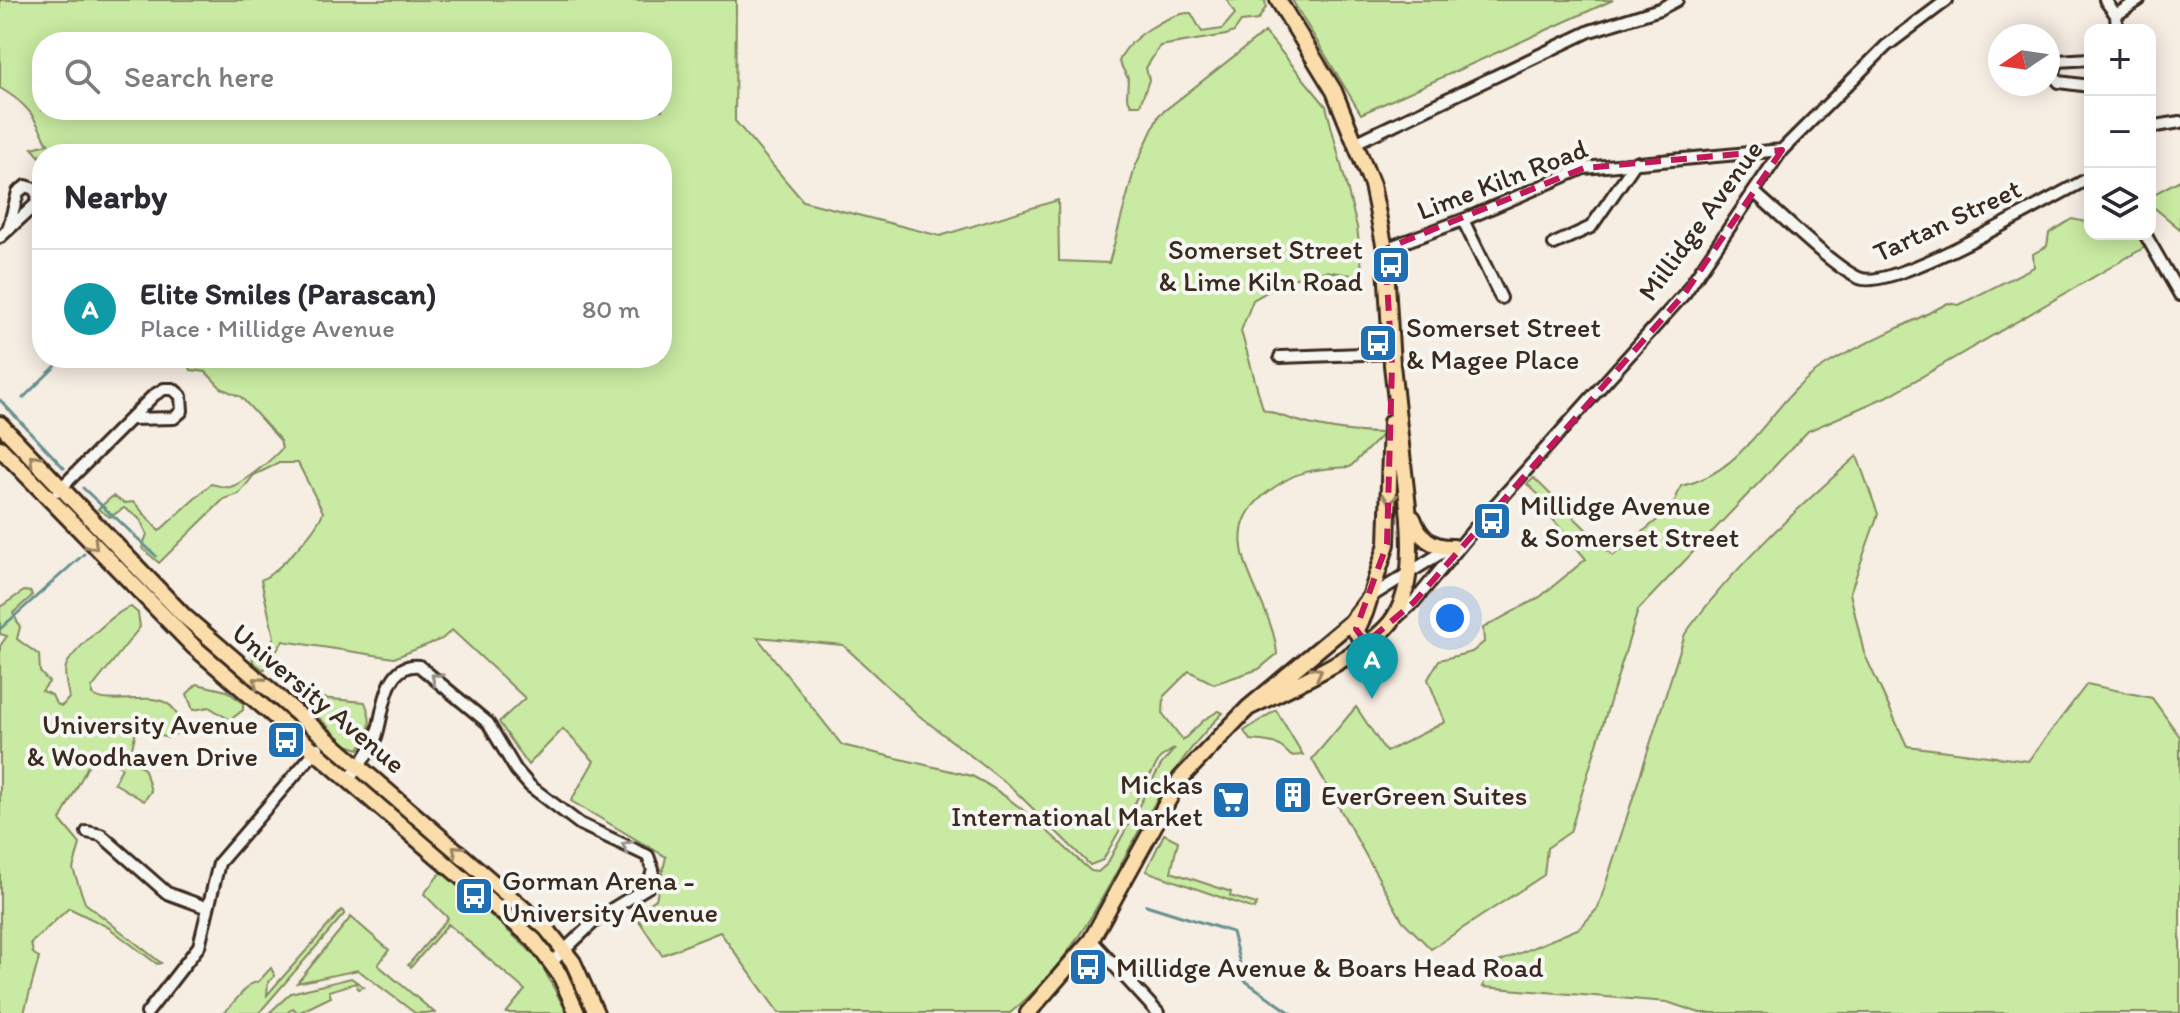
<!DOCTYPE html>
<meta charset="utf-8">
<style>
:root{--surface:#fff;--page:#f7f7f7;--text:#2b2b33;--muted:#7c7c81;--line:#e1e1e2;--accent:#ea580c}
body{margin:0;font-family:Itim,sans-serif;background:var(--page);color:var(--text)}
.controls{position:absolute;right:24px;top:24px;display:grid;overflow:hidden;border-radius:16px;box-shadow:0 4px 20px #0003}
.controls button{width:72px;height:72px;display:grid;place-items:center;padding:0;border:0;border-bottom:2px solid var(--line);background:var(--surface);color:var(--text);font:40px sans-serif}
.compass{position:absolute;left:1988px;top:24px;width:72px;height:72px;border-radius:50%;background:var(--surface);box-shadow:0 4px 20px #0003;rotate:257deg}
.you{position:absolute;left:1450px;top:618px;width:28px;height:28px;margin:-20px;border:6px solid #fff;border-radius:50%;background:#1a73e8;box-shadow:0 0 0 12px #1a73e833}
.badge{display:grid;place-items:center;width:52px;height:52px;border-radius:50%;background:var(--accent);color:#fff;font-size:26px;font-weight:700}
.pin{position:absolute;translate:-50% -66px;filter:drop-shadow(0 2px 4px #0008)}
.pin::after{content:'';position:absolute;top:42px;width:28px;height:24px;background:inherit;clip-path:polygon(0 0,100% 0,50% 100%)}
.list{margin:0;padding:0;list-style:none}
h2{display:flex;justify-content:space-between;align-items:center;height:104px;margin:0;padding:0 32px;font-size:34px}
h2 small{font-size:26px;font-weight:400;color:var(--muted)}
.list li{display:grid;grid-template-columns:52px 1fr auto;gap:24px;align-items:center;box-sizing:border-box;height:120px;padding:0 32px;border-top:2px solid var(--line)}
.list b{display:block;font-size:30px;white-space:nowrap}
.list p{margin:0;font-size:26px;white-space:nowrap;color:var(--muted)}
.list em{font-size:26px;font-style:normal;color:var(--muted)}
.icon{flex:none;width:44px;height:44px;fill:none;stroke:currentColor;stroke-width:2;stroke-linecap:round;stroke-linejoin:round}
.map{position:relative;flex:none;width:2180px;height:1013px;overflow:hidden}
.search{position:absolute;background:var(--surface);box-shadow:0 4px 20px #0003;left:32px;top:32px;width:640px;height:88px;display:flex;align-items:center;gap:20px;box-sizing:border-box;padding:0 28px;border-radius:32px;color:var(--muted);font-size:30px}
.panel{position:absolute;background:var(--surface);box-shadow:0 4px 20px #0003;left:32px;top:144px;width:640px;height:224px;border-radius:32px}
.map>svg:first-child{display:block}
.green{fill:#c9eaa2;stroke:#828a60;stroke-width:2;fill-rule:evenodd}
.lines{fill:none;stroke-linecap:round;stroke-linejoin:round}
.stream{stroke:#66918f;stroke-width:3}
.minor-casing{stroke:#3b2a1e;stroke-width:16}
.major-casing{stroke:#3b2a1e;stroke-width:20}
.minor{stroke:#f6f6f2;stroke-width:10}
.major{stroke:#fbddab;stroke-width:14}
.oneway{stroke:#9b8464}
.oneway2{stroke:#989088}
.marked{fill:none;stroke:#c2185b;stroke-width:6;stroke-dasharray:16 10;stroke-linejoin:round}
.labels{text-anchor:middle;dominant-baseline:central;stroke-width:8;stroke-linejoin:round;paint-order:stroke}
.street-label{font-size:28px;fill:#3b2a1e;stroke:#f6f6f2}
.poi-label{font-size:28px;fill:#3b2a1e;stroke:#f6f6f2;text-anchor:start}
</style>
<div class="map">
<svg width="2180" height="1013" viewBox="0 0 2180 1013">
<rect width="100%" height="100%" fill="#f6ede3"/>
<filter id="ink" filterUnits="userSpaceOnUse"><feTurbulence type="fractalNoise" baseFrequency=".0125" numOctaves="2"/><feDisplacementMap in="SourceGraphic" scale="16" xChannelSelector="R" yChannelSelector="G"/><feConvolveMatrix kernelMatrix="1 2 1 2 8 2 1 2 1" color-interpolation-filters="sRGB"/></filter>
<g filter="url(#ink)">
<path class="green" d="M0,0H736L735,121L803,201L940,236L1058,200L1059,261L1109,263L1135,167L1159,115L1265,32L1326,106L1357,227L1363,277L1326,271L1288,280L1253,300L1241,331L1263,409C1302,425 1343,433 1384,433L1350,467C1311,469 1295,470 1264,495C1208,541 1273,597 1277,654L1259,669L1214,684L1189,671L1164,696L1163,714L1183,740L1205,719L1219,711L1223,713C1132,800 1112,931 1010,1013H779L720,932L662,955L634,913L656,899L666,857L571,801L594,761L563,729L528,765L499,722L525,698L452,630L442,639L394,658L283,641L264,670L253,662L252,649L270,643L274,637L261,580C277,573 317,530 323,512L298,463H279L254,475L239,494L224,499L159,563L142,548L147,534L140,519L124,508L110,517L98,509L113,496L124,503L134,502L159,531L211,484C217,485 224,488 230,487C243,484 274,458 282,448L280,440L241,397L221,388L206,372L191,370L188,362L178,358H662V154H42L40,157L32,148L48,144C33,115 29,105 0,88ZM42,42H662V110H42ZM757,637L843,645L917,714L1011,787L1090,865L1103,860L1160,758L1175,748L1161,765L1107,864L1098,872L1091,871C1052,837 1019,800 972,776L842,745Z
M1227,0H1265L1266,7L1258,20L1241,22L1234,32L1226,35L1160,46L1146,68L1149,80L1140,105H1131L1127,97L1128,78L1119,62C1124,41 1169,12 1191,13L1202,32L1222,29L1235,14Z
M1292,0H1613L1361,114Z
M2180,180V229L2150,204V196Z
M2072,219L2090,223V234H2140L2147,246L1890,395L1808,431L1638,610L1570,832L1547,848L1544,875L1431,949L1402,920L1312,759L1356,707L1386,752L1445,722L1428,679L1439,660L1472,652L1484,642L1483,628L1540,597L1586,559L1536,499L1539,495L1527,484L1534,478L1613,556L1672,508L1681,486C1752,470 1770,398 1826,365C1864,342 1908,325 1948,303L1959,305L2034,267L2033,254L2047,246L2049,233Z
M1857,456L1878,514L1850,593L1864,653L1907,746L2028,761L2087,684L2152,698L2180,737V1013H1700L1667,1002L1483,987L1489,966L1580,928L1598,908L1685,634C1734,566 1795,511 1857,456Z
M24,591L31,592L32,596L13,613L20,627L17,639L39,655L40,672L49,682L42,691L52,695L56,704L62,706L69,698C68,688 63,676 66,666C71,653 118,609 131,607L138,613L140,627L92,688V695C120,711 177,677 181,731L168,738L141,730L135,735L130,757L145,770L151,791L144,801L114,783L122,768L106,756L91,760L60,820L80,844L73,869L85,903L161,963L157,964L108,927L69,908L31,943L33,953L39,958L24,1013H0V646L7,636L0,634V607Z
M197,684L227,691L243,703V710L230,720L209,707L193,710L187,694Z
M296,696L365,702C373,722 371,731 359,749L347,745Z
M1276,710L1303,755L1291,756C1276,740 1270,742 1250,740L1244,731Z
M1164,834L1178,841L1171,872L1231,892L1230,896L1257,904L1254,909L1146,871Z
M442,871L538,958L567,1013H506L525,990L448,924L411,967L408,965L448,918L424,894Z
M342,910L345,913L259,1013H224L249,985L259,981L271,968L275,976L268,982L267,995Z
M351,917L389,950L378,965L435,1013H415L358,970L297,983Z
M351,978L364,987L358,989L356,983L329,991L331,997L298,1013L293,1008L287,1013H269L291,993Z"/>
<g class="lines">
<path class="stream" d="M23,398L64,358
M0,400L64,468
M83,488L115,518
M116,518L156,556
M0,629L84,554
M1146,905L1232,932L1244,980L1291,1013"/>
<defs>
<path id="minor" d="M2105,0L2116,15L2117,30
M2116,15L2139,0
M2090,59L2058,61L2053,74L2059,82L2090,86
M2150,127L2180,122
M1357,142L1590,31L1660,9L1677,0
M1755,193C1780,214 1833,267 1859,278C1892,293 2050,197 2090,178
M1463,220L1501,298
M2145,234L2180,295
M0,237L36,204L38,196L34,189L26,186L18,192L8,230
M1554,244L1591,227L1636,162
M1385,249L1463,220L1584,168L1782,150
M1280,357L1391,353
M58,491L154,395L164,389H173L181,396L182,411L174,418L131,419
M1370,597L1454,545
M1397,617L1414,602L1479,523L1685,293L1782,150L1886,46L1947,0
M348,781C358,767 370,753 376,737C384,714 384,662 419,666L488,723L516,770L530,786L580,824L648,856L653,870L648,887L599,917L552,962
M87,832L101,835L167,893L208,908
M1091,940L1158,1013
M147,1013L199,946L219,863L318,748"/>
<path id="major" d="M0,424L184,616L546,928L573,962L596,1013
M0,448L194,647L534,940L560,975L577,1013
M1413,518C1420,538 1431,547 1452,547
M1366,643L1356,632L1365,613L1387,544L1391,422
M1248,708C1286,689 1366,654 1391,622C1414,592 1411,542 1408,507L1392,365L1385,249L1372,185L1334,91L1278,0
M1028,1013L1091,940L1180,779L1248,708L1351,622L1370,597"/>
</defs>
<use href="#minor" class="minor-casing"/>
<use href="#major" class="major-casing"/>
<use href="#minor" class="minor"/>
<use href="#major" class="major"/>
</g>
<defs><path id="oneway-chevron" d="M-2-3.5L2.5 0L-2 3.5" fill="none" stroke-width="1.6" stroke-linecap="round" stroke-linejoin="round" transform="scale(2)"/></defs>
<g class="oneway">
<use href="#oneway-chevron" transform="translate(34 459) rotate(-134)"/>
<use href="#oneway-chevron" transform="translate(1390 499) rotate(91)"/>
<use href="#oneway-chevron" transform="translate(93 545) rotate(46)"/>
<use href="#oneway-chevron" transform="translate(1317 672) rotate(-29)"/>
<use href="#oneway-chevron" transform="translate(258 682) rotate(-139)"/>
<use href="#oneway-chevron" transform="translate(457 850) rotate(-139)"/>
</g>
<g class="oneway2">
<use href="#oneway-chevron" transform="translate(436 678) rotate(-140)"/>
<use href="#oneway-chevron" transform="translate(627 846) rotate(-155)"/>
</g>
</g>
<path class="marked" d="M1782,150L1685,293L1414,602L1366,643L1356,629L1387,544L1392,365L1385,249L1584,168Z"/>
<defs>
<symbol id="bus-square" viewBox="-11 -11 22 22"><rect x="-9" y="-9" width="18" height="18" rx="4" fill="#1f6fb2" stroke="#f6f6f2"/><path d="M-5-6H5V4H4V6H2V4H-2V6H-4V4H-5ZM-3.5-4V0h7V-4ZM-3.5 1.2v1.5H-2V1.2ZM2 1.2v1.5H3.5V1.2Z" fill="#fff"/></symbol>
<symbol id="building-square" viewBox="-11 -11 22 22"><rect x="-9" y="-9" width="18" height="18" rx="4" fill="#1f6fb2" stroke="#f6f6f2"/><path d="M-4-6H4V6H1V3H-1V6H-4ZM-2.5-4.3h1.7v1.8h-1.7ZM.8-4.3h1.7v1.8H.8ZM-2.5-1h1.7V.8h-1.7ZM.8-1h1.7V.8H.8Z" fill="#fff"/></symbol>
<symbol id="supermarket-square" viewBox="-11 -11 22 22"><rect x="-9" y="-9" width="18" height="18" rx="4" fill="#1f6fb2" stroke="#f6f6f2"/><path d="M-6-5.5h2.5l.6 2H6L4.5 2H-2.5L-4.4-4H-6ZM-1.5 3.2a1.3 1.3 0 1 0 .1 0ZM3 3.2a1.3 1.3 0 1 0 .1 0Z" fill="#fff"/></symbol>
</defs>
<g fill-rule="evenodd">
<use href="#bus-square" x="1369" y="243" width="44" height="44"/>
<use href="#bus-square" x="1356" y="321" width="44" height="44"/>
<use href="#bus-square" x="1470" y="499" width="44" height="44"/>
<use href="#bus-square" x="264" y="718" width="44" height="44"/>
<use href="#building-square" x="1271" y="773" width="44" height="44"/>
<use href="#supermarket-square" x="1209" y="778" width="44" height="44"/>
<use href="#bus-square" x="452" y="874" width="44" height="44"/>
<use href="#bus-square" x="1066" y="945" width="44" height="44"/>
</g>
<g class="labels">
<g class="street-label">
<text transform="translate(1502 179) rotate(-21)">Lime Kiln Road</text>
<text transform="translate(1700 220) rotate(-54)">Millidge Avenue</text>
<text transform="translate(1947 220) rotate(-25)">Tartan Street</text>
<text transform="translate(319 698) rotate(40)">University Avenue</text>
</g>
<g class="poi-label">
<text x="1363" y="249" text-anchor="end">Somerset Street<tspan x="1363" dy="32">&amp; Lime Kiln Road</tspan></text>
<text x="1406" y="327">Somerset Street<tspan x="1406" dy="32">&amp; Magee Place</tspan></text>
<text x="1520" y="505">Millidge Avenue<tspan x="1520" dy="32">&amp; Somerset Street</tspan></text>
<text x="258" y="724" text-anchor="end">University Avenue<tspan x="258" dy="32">&amp; Woodhaven Drive</tspan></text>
<text x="1203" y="784" text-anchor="end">Mickas<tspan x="1203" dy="32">International Market</tspan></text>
<text x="1321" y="795">EverGreen Suites</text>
<text x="502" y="880">Gorman Arena -<tspan x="502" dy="32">University Avenue</tspan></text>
<text x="1116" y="967">Millidge Avenue &amp; Boars Head Road</text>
</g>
</g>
</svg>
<div class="controls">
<button>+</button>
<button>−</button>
<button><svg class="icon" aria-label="layers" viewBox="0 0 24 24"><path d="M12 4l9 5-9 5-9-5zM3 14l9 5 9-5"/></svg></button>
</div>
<svg class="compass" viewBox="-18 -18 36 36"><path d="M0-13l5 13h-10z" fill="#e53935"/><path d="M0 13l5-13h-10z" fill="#7c7c81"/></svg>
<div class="you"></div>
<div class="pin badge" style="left:1372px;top:699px;background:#0f9aa8">A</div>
<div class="search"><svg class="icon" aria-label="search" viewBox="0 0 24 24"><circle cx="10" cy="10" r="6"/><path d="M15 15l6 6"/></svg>Search here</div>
<section class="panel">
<h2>Nearby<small></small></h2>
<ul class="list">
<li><span class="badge" style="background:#0f9aa8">A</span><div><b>Elite Smiles (Parascan)</b><p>Place · Millidge Avenue</p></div><em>80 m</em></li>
</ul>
</section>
</div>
